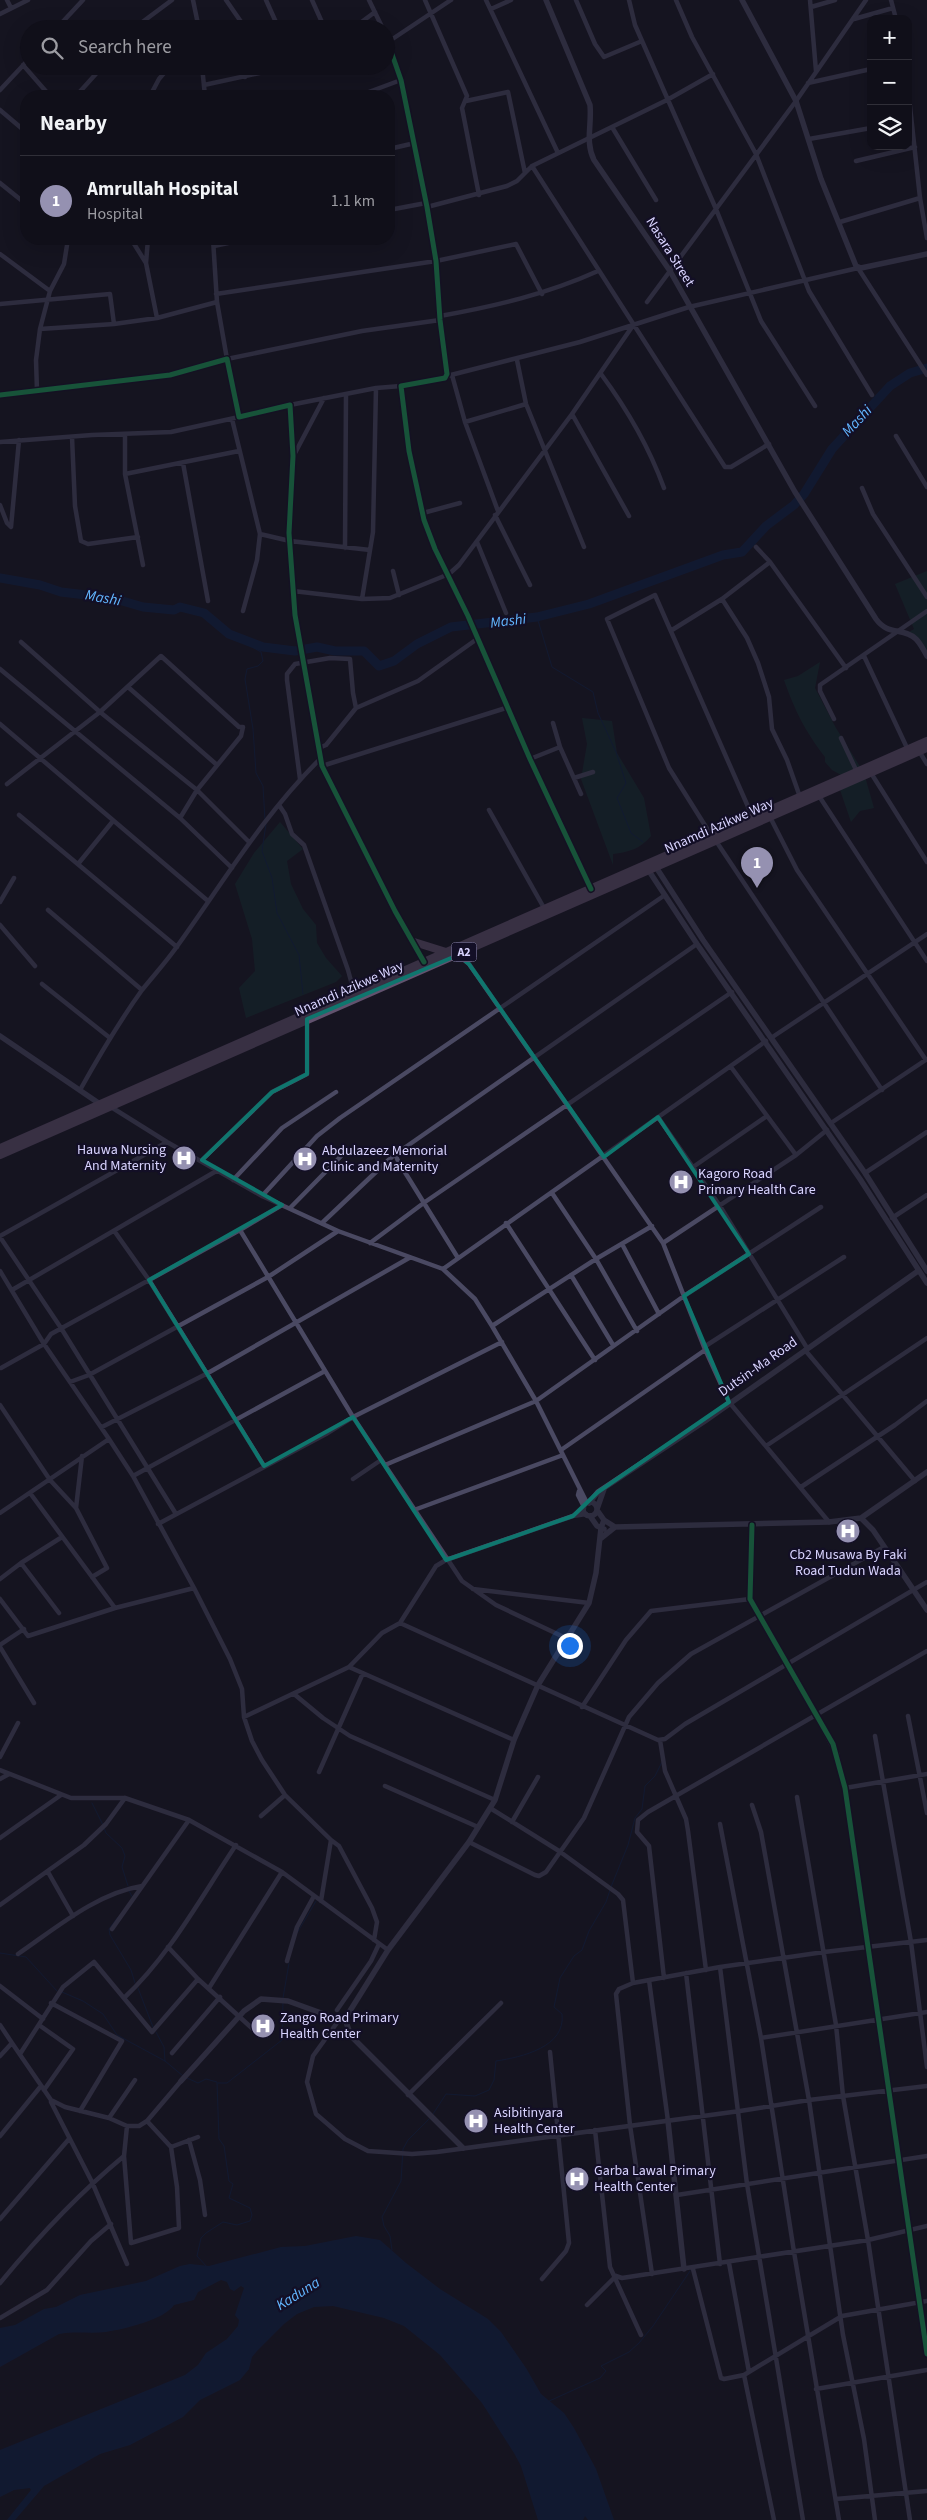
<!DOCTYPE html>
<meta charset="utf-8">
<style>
:root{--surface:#100f19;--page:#1e1d26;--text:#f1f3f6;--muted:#9c9ca2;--line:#302f38;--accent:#9591b1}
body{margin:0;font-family:"Source Sans 3",sans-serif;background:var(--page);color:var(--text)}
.controls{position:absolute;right:15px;top:15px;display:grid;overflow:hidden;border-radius:10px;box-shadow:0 5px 20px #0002}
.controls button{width:45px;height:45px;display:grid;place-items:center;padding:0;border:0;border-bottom:1px solid var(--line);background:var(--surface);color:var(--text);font:25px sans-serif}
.you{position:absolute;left:569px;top:1645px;width:18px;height:18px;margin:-12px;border:4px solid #fff;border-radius:50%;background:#1a73e8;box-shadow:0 0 0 8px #1a73e833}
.badge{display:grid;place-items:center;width:32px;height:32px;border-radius:50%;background:var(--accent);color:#fff;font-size:16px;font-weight:700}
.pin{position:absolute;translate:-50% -41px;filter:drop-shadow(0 1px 2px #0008)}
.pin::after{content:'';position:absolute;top:26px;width:18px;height:15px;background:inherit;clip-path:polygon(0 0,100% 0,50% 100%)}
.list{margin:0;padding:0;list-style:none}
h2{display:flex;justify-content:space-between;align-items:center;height:65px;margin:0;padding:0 20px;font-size:21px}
h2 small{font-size:16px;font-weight:400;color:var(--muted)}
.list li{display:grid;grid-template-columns:32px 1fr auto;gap:15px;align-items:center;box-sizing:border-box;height:90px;padding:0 20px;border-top:1px solid var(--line)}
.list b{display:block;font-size:19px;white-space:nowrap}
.list p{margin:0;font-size:16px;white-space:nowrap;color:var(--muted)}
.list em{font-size:16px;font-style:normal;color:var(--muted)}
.icon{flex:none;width:28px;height:28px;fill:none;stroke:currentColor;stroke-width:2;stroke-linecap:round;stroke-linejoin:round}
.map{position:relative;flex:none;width:927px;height:2520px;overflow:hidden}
.search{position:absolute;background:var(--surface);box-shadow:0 5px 20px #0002;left:20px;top:20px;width:375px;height:55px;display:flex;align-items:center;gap:12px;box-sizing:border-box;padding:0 18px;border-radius:28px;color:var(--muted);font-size:19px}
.panel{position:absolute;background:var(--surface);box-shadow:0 5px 20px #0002;left:20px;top:90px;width:375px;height:155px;border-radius:20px}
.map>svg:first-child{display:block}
.green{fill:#132c2d}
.water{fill:#0d2144}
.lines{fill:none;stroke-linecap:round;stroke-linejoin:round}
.stream{stroke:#0d2144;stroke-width:1}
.river{stroke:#0d2144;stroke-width:9}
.minor{stroke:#4a4962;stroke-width:4.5}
.tertiary{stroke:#4a4962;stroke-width:5.5}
.trunk{stroke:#62526e;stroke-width:8}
.cycleway-casing{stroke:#130f26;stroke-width:8}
.cycleway{stroke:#1a9f57;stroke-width:5}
.marked{fill:none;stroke:#0f766e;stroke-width:4;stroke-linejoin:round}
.labels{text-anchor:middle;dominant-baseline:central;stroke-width:4.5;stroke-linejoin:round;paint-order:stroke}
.shield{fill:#130f26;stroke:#9e99be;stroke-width:1}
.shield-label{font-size:12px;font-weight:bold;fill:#d9d4ff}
.street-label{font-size:14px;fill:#d9d4ff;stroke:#130f26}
.poi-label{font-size:14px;fill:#d9d4ff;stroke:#130f26;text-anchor:start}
.water-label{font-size:15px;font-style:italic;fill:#62b6ff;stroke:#130f26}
</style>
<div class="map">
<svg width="927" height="2520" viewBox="0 0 927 2520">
<rect width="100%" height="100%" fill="#161421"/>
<path class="green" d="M927,571V660L909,632L914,629L895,584Z
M820,662L815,688L836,728L864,773L874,808L860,811L851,822L837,781L843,776L832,770L825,762V757C805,731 795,711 784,680L798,676Z
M582,718L612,721L617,753L644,798L651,836C640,849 629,852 613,854V865L581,779L587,744Z
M280,822L303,849L287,861L291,884L303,909L316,925L317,943L326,958L342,976L336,982L246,1018L239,988L255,971L252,939L235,884L254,853Z"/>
<path class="water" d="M356,2236L380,2240L406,2263L440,2289L488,2319L501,2332L526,2368L541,2394L564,2413L574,2428L596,2469L614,2520H588L585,2516L583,2520H538L521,2466L514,2453L482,2403L440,2355L404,2326L384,2318L333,2306L314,2307L297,2314L284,2324L257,2351L252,2357L249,2369L240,2380L200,2400L183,2417L166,2426L130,2445L100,2454L44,2486L15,2520H7L31,2490L30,2488L14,2490L0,2497V2450L185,2375L198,2365L206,2353L227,2339L238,2326L239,2320L235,2315L244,2288L241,2286L234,2291L230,2289L227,2282L221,2280L198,2292L194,2300L174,2305C164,2320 124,2329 106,2332C90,2334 75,2331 59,2334L0,2367V2328L15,2325L44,2309L56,2307L80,2295L146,2281L180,2266L190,2264L209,2266L281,2247L305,2246Z"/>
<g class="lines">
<path class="stream" d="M537,617L552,667L593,692L598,713L616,752L626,783L617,798L631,833L643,842
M229,634L261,652L263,661L258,666L247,669L245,679L253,729L256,773L263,786L265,820
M266,824L262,851L272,878L277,913L299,955L303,994
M92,1803L103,1825
M104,1828L106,1833L122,1848L125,1856L122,1867L128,1886
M611,1887L628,1845L635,1818L642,1809L645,1786L655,1776L662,1762
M129,1891L133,1898
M118,1917L109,1929L110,1935L131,1970L135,1983
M297,1933L316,1901
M0,1953L26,1957L57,1991
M138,1988L153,2027
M62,1992L83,2001L103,2014L117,2035L165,2061L183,2076
M283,1998L289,1963
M156,2032L164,2047L165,2061
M187,2078L198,2083L206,2079L217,2082L219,2139L224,2146L229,2181L233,2184L229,2198L250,2208L252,2215L250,2221L237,2225L223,2222L206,2233L201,2238L197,2256L208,2268
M218,2083H227L282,2040L283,2002
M433,2114L446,2094L475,2096L489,2090L494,2080L496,2061C522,2057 566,2047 562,2014L554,2007L560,1978L574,1956L582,1950L589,1931L606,1902L610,1890
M392,2250L390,2236L384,2226L382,2217L401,2181L403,2149L408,2140L429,2119
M547,2402L600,2378L606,2371L601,2366L629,2352L639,2343L653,2326L690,2271"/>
<path class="river" d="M0,578L40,585L61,592L112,598L143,607L174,610L180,607L204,613L229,634L263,647L295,651L317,647L335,651H364L379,666L394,661L417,644L451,627L537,617L589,604L723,555L742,552L766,526L794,505L804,494L832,449L890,386L910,373L927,368"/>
<path class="minor" d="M7,0L11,8
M193,0L199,29
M226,0L246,29
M266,0L279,29
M312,0L325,29
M369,0L383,29
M425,0L467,96L462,108L479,195
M486,0L558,153
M576,0L595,44L604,57L642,41
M629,0L635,25L716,209L761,321L815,406
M676,0L692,37L756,154L809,291L872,395
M810,0L816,71
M891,0L896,19
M811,7L835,0
M491,9L511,0
M0,14L28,0
M854,19L893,8
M56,29L83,0
M133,29L172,0
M352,29L375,12
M386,37L401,80L427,207L436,261L440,320L447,374L445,378L401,386L409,451L424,520L435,549L468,616L530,759L591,889
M388,42L451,0
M23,65L50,96
M202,66L205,96
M245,77L246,66
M808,83L871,69
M204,85L292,66
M908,88L920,198L927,238
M0,90L29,59
M76,96L103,66
M150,96L159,79L170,66
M358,96L401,80
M466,101L508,92L525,173
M0,110L26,132
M612,127L656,200
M809,139L871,128
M389,149L415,143
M856,161L915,147
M532,166L725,467H731L769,444
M0,183L26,204
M427,207L507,186L517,181L532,166L667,100L713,74
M389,210L426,203
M840,222L920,198
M131,239L146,263
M148,239L146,263L157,318
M213,239L217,302L227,359L362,331L440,320
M214,246L247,239
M0,254L50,291
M216,294L436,261L516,244L542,294
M647,302L796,101L866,0
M0,304L110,294L114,324
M440,316C496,306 547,294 598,271
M40,329L114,324L157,318L217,302
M517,360L526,404L584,547
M601,374C627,409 649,447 664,488
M452,375L465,422L498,511
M447,376L580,342L689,307L858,268L927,375
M37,391L36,360L40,329L50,291L64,264L68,239
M0,395L170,375L227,359L239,417L290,405L293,456L289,533L295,615L322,766L395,911L424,962
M290,405L376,388L401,386
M572,414L629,516
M232,419L260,534L257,560L243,611
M465,422L526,404
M125,434V474L143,565
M896,436L927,487
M72,437L75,506L81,541L88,544L138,537
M0,442L92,435L171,432L239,417
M294,455L324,398
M183,463L208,601
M125,474L239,451
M862,488L873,514L927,597
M0,505L7,523L11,527L19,440
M423,513L460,503
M495,515L530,585
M260,534L290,541L370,550
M477,542L506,613
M756,547L770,562
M345,548L346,394
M393,571L399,595
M293,591L362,599L390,598L449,574L459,565L572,414L634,324
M362,599L373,532L376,388
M722,599L747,638L758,663L769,697L772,729L787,760L800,797
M672,630L722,599L770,562L846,668
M21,642L100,712L197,790L249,842
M864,656L908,750
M0,669L180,818L232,868
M128,687L217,765
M834,719L820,691V685L927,611
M553,723L560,747L581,794
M0,724L208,901
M841,738L857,772
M319,748L326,745L356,708L418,681L477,639
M919,751L927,764
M530,759L560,747
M322,766L509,707
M871,773L927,862
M574,778L593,772
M300,779L287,680V674L295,664L330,658L350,659L353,693L356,708
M7,784L100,712L161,656L239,727H243L241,736L197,790L180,818
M819,796L927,961
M279,805L285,814L292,834L304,845L348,970L354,992
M489,810L544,908
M19,815L177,947
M770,817L797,870L926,1060
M711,835L669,768L607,619L655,595L753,818
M716,841L882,1090
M78,864L113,821
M0,902L14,878
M48,910L142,990
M0,925L35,966
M458,955L469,964L663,1243L704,1347L729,1402L829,1522
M42,984L110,1038
M771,1038L927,934
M731,1067L796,1155
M80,1090C99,1056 119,1022 142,990C154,975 167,961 178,945C224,881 264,814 321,758
M111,1107L167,1142L262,1196L338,1231L443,1269L475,1299L492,1326L536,1401L587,1503
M658,1117L720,1206L807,1348
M831,1123L927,1059
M202,1160L272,1092L307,1074V1020
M693,1167L767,1116
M865,1173L927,1132
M233,1180L282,1128L336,1092
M552,1193L596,1259L637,1331
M262,1196L317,1136L340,1118L665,895
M291,1207L348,1149
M892,1218L927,1195
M322,1223L396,1153
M506,1223L595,1360
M240,1230L353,1417L462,1581L496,1605L568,1639
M115,1232L149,1280L264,1466
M0,1236L167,1142
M0,1237L61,1328L176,1514
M370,1243L425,1202L732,992
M663,1243L796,1155L827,1130
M622,1244L659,1314
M458,1258L398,1161L396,1156L400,1151L697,944
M443,1269L766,1041
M0,1271L44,1344L109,1439L0,1513
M571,1275L613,1345
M12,1290L218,1170
M492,1326L596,1259L652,1226
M704,1347L844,1257
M805,1350L915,1481
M1,1368L44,1344L51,1334L240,1230L282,1205
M70,1382L89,1375L268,1277L338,1231
M0,1405L50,1480L76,1508L107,1568L92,1577
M102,1427L208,1373L409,1258
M109,1439L133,1476L194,1588L230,1659L242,1689L244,1717L252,1741L262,1760L285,1795L331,1840L321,1901
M766,1446L927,1338
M561,1450L705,1350
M385,1465L536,1401L684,1296L821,1207
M133,1476L325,1371
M353,1479L381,1460
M801,1487L895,1425L927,1401
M579,1491L578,1495L584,1507
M30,1493L115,1608
M76,1508L82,1456
M414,1510L563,1455
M573,1516L584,1508
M158,1524L326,1434L353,1417L502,1342
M21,1563L59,1613
M0,1579L21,1563L62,1537
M473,1589L589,1603
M0,1599L28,1636L115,1608L194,1588
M400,1623L658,1740L665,1739L685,1724L927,1582
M0,1645L24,1629
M0,1647L34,1703
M349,1667L514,1740
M294,1694L323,1718L350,1736L495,1800
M582,1707L626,1640L651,1611L750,1599
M908,1716L927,1813
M244,1717L349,1667L382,1633L400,1623L436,1566L446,1560L573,1516L586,1514
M875,1736L911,1942L927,2067
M660,1740L665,1771L686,1819L688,1831L706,1970
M837,1754L845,1788L927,2354
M0,1757L18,1723
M0,1770L71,1798H125L189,1820L282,1872L388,1950
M319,1772L363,1673
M0,1779L9,1774
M385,1786L478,1827
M845,1788L927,1774
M797,1797L836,2025L843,2096L868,2240L910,2520
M752,1805L761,1832L809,2100L843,2335L864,2439L875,2520
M490,1808L559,1851L618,1894L623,1900L633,1983
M261,1816L285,1795
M512,1822L538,1777
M720,1824L761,2038L794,2252L839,2520
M0,1838L61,1795
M331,1840L339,1846L372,1908L377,1922L374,1940
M469,1842L535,1875L539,1876L546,1872L584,1818L629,1717L658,1683L691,1654L884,1547
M48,1872L73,1916
M0,1905L84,1845L106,1824L125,1798
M112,1929L189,1820
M168,1947L198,1979L255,2031
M18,1954C56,1928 97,1893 142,1886
M287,1961L297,1927L314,1896
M720,1967L747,2184L803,2520
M686,1973L720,2264
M664,1978L649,1846L637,1832L638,1820L648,1812L927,1651
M649,1980L668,2121
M0,1986L43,2019
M209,1988L282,1872
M124,1998C170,1955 201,1897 236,1845
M51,2003L122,2041L80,2111
M337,2010L371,1961L379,1944
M339,2020L313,2056L307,2082L316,2114L345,2139L368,2151L412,2154L437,2152L740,2111L809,2100L927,2086
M0,2025L12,2043
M39,2025L73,2049L44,2090
M761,2038L927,2012
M172,2053L220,1997
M20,2054L63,1987L94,1962L152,2032L198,1979
M0,2056L12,2043L51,2100L65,2107L109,2118L127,2126H139L147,2121L181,2081
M408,2095L501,2003
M51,2102L92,2182L127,2264
M109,2118L135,2080
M127,2126L124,2156L131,2243L179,2228L177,2187L171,2147L147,2121
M595,2130L610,2267L641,2335
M0,2136L41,2086
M189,2140L200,2180L205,2215
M171,2147L198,2137
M677,2195L927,2156
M0,2219L69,2139
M729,2263L749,2372
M693,2269L721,2378L724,2379L744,2375L842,2316L927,2301
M652,2274L630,2125L616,1994L619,1989L633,1983L720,1967L824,1952L927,1940
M616,2276L622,2278L868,2240L927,2226
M542,2279L566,2251L569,2243L550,2052
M0,2283C38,2237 78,2194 124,2156
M587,2305L616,2276
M0,2318L47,2290L91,2241L111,2224
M744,2375L774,2520
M816,2389L927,2370
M836,2499L927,2491"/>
<path class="tertiary" d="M546,0L590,105C592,125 585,142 594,160L670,271L795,492L876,619C888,636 903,627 916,639C921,644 924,651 927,656
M742,0L796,101L821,179L856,266L861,268L927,254
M654,864L703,940L865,1173L927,1271
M647,868L697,944L860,1179L927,1283
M0,1036L100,1104
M583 1509a7 7 0 1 1 14 0a7 7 0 1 1-14 0Z
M589,1503L598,1492L705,1421L918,1271
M597,1509L604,1489
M597,1510L604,1520L615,1527
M590,1516L597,1526L604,1529
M861,1518L927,1472
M752,1525L750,1599L788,1664L837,1754
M600,1539L615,1527L829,1522L861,1518L873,1530L927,1610
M181,2081L244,2011L261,1999L288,2001L346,2022
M668,2121L684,2269
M463,2148L351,2036L346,2022L348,2014L388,1950L469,1842L495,1800L514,1740L538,1685L589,1603L596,1573L601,1528L604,1520"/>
<path class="trunk" d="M414,942L446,952
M0,1148L927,741
M0,1155L927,748"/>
<defs>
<path id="cycleway" d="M386,37L401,80L427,207L436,261L440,320L447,374L445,378L401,386L409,451L424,520L435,549L468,616L530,759L591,889
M0,395L170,375L227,359L239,417L290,405L293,456L289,533L295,615L322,766L395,911L424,962
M752,1525L750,1599L833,1744L845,1788L927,2354"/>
</defs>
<use href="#cycleway" class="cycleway-casing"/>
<use href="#cycleway" class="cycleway"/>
</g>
<path d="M0 0H927V2520H0ZM458,955L469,964L604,1157L658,1117L749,1254L684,1296L729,1402L598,1492L573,1516L446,1560L353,1417L264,1466L149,1280L282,1205L202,1160L272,1092L307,1074V1019Z" fill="#161421" fill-opacity=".55" fill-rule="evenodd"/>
<path class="marked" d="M458,955L469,964L604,1157L658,1117L749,1254L684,1296L729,1402L598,1492L573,1516L446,1560L353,1417L264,1466L149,1280L282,1205L202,1160L272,1092L307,1074V1019Z"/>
<defs>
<symbol id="hospital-disc" viewBox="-11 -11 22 22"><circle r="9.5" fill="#9591b1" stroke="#130f26"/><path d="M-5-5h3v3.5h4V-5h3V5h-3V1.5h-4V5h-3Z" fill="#fff"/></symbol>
</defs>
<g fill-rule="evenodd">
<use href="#hospital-disc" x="170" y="1144" width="28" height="28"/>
<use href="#hospital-disc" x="291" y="1145" width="28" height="28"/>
<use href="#hospital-disc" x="667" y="1168" width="28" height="28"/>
<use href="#hospital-disc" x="834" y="1517" width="28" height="28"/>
<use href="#hospital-disc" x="249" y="2012" width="28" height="28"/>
<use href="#hospital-disc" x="462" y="2107" width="28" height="28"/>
<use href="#hospital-disc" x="563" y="2165" width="28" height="28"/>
</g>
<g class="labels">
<rect class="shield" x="451.5" y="942.5" width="25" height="19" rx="4"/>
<g class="shield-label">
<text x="464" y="952">A2</text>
</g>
<g class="street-label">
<text transform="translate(670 252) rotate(58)">Nasara Street</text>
<text transform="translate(719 826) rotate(-24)">Nnamdi Azikwe Way</text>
<text transform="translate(349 989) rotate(-24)">Nnamdi Azikwe Way</text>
<text transform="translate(758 1367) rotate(-35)">Dutsin-Ma Road</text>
</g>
<g class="poi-label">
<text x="166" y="1150" text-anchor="end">Hauwa Nursing<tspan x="166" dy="16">And Maternity</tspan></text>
<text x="322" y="1151">Abdulazeez Memorial<tspan x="322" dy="16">Clinic and Maternity</tspan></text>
<text x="698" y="1174">Kagoro Road<tspan x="698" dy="16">Primary Health Care</tspan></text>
<text x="848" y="1555" text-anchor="middle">Cb2 Musawa By Faki<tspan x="848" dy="16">Road Tudun Wada</tspan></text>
<text x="280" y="2018">Zango Road Primary<tspan x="280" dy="16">Health Center</tspan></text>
<text x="494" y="2113">Asibitinyara<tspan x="494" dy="16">Health Center</tspan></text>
<text x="594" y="2171">Garba Lawal Primary<tspan x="594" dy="16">Health Center</tspan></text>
</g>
<g class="water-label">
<text transform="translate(857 421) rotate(-47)">Mashi</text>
<text transform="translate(103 598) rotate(10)">Mashi</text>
<text transform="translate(508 621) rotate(-7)">Mashi</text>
<text transform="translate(298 2294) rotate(-32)">Kaduna</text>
</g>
</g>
</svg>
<div class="controls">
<button>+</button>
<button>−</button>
<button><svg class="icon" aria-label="layers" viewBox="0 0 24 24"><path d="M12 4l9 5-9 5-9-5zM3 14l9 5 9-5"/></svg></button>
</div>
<div class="you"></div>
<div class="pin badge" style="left:757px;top:888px">1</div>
<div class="search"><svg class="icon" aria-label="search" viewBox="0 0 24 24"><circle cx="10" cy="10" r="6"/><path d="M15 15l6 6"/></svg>Search here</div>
<section class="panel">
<h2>Nearby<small></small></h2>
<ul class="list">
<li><span class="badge">1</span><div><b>Amrullah Hospital</b><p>Hospital</p></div><em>1.1 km</em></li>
</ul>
</section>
</div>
